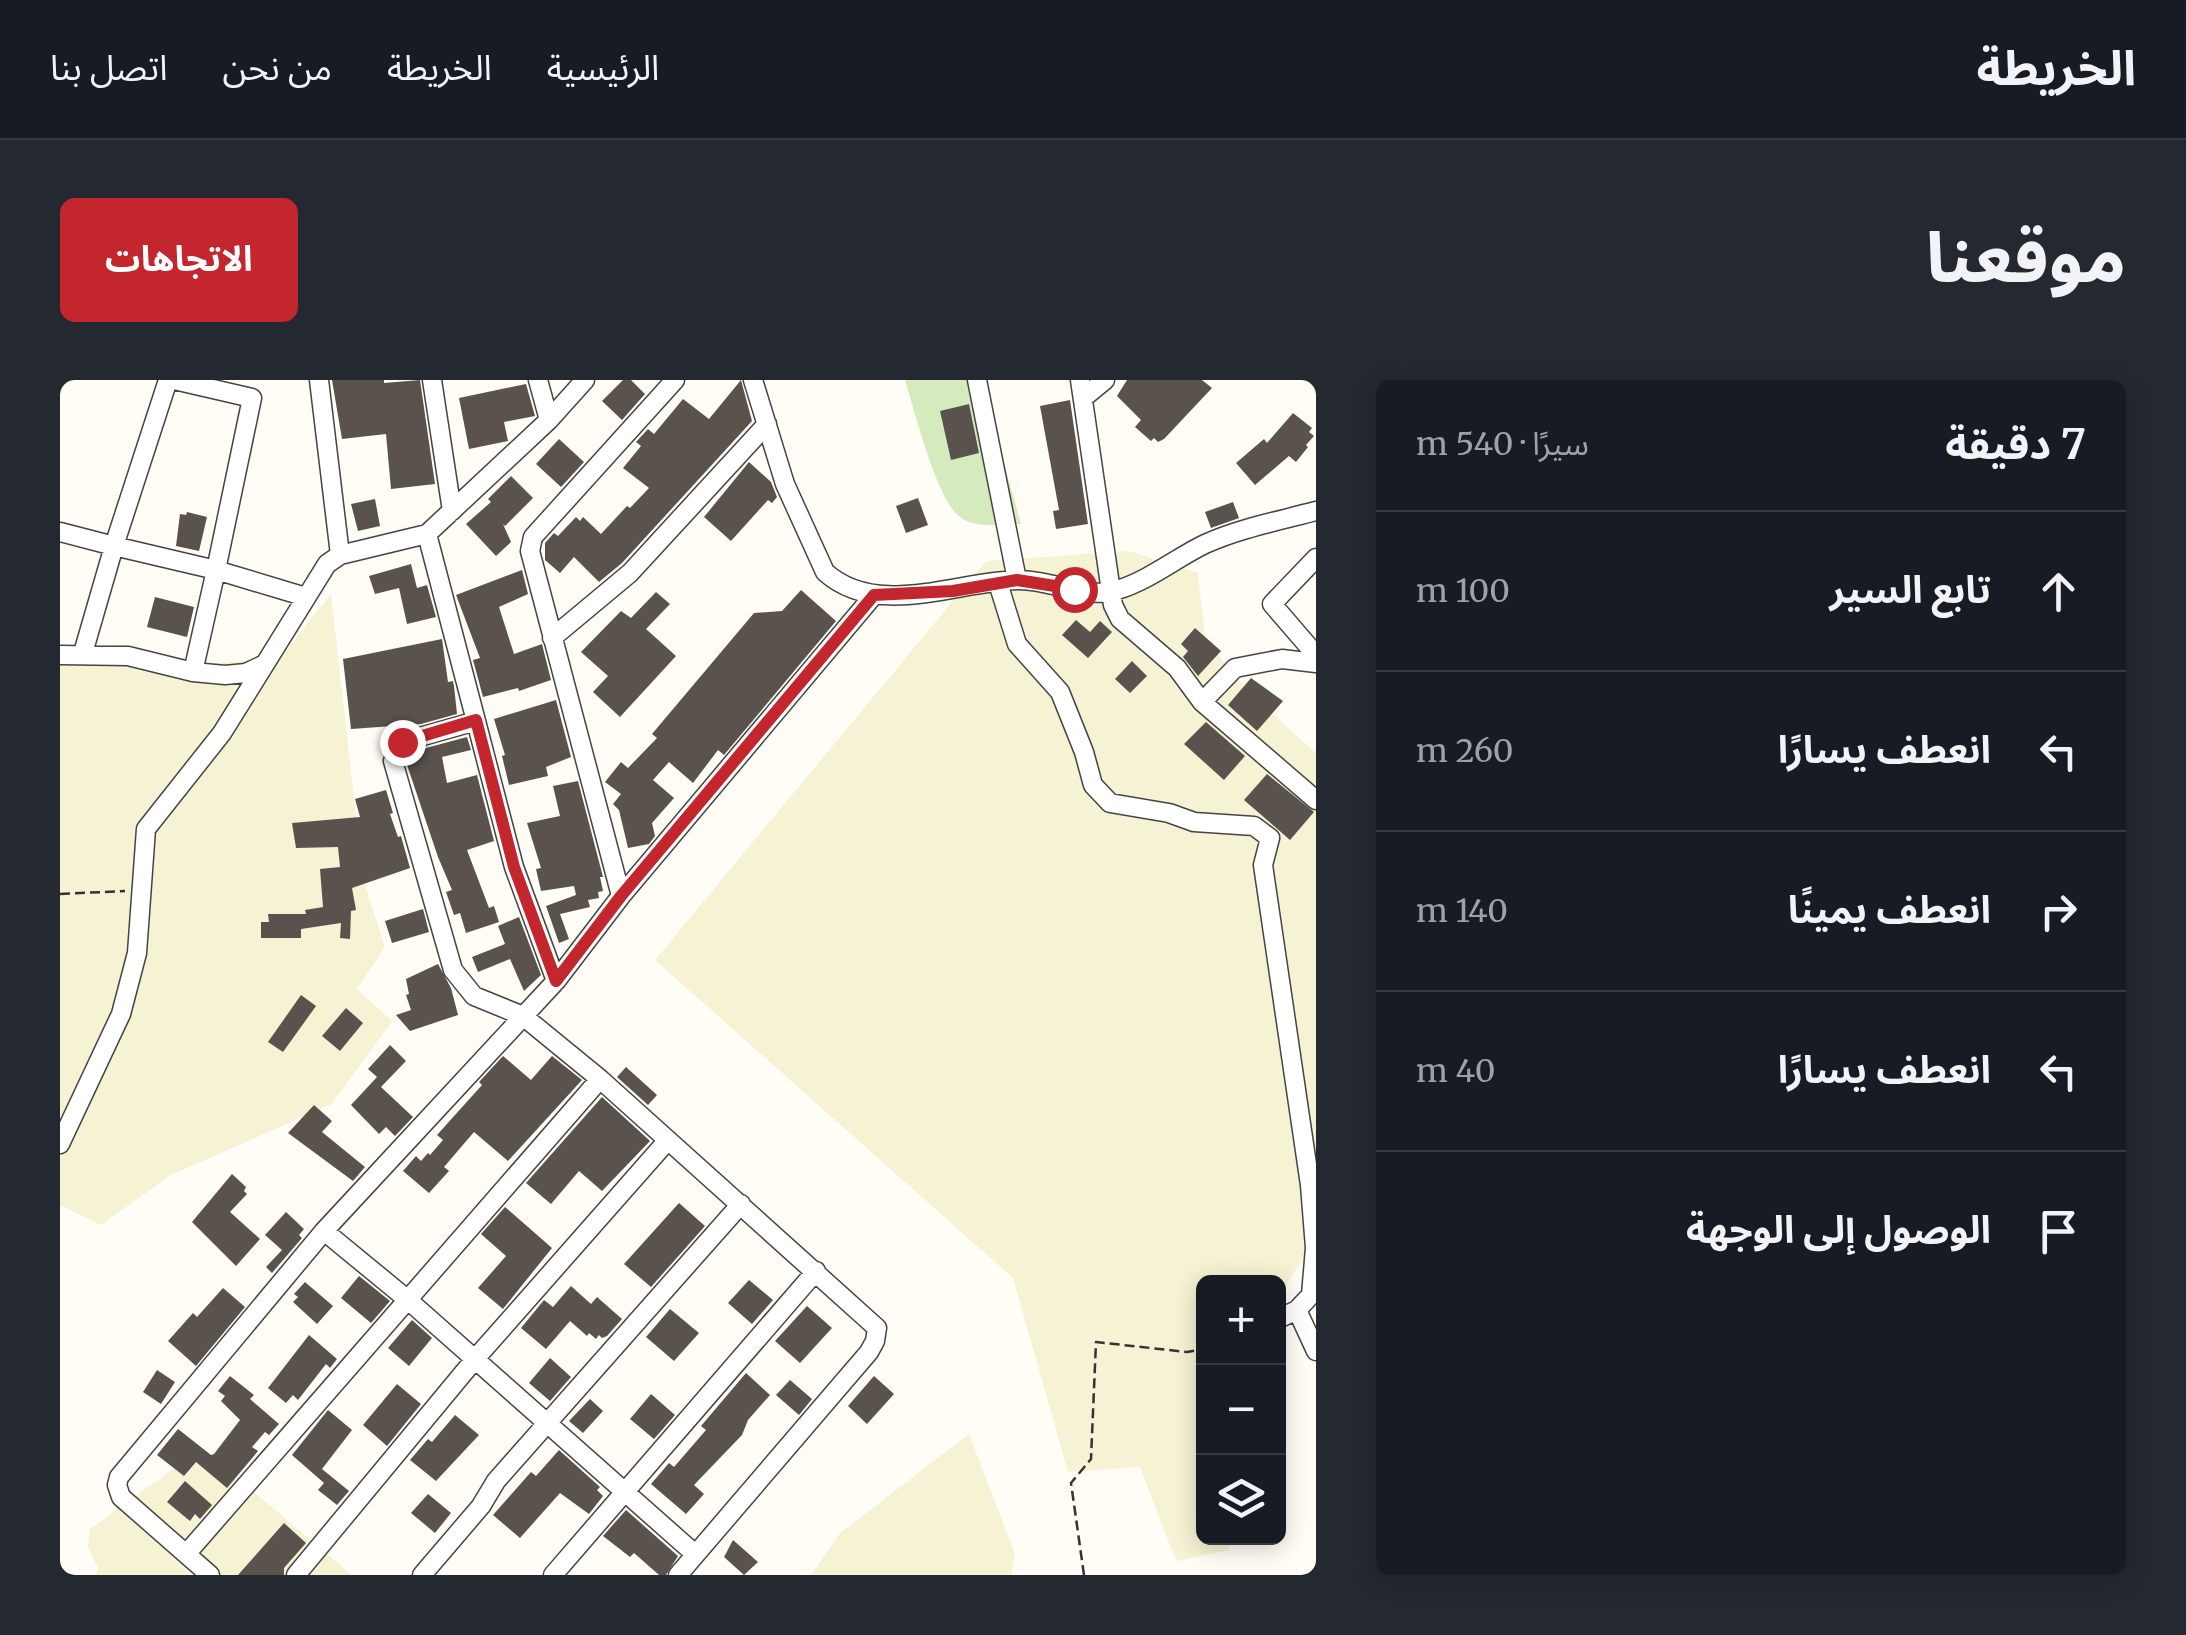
<!DOCTYPE html>
<html lang="ar">
<meta charset="utf-8">
<style>
:root{--surface:#171b24;--page:#242831;--text:#f1f3f6;--muted:#9ea1a6;--line:#363941;--accent:#c4262e}
body{margin:0;font-family:Merriweather,"Noto Sans Arabic",serif;background:var(--page);color:var(--text);direction:rtl}
.controls{position:absolute;right:30px;bottom:30px;display:grid;overflow:hidden;border-radius:15px;box-shadow:0 5px 25px #0003}
.controls button{width:90px;height:90px;display:grid;place-items:center;padding:0;border:0;border-bottom:2px solid var(--line);background:var(--surface);color:var(--text);font:50px sans-serif}
.stop{position:absolute;width:30px;height:30px;margin:-22px;border:8px solid #c4262e;border-radius:50%;background:#fff}
.stop.end{background:#c4262e;border-color:#fff;box-shadow:0 2px 10px #0008}
.list{margin:0;padding:0;list-style:none}
h2{display:flex;justify-content:space-between;align-items:center;height:130px;margin:0;padding:0 40px;font-size:42px}
h2 small{font-size:32px;font-weight:400;color:var(--muted)}
.list li{display:grid;grid-template-columns:65px 1fr auto;gap:30px;align-items:center;box-sizing:border-box;height:160px;padding:0 40px;border-top:2px solid var(--line)}
.list b{display:block;font-size:38px;white-space:nowrap}
.list em{font-size:32px;font-style:normal;color:var(--muted)}
.icon{flex:none;width:55px;height:55px;fill:none;stroke:currentColor;stroke-width:2;stroke-linecap:round;stroke-linejoin:round}
.map{position:relative;flex:none;width:1256px;height:1195px;overflow:hidden;direction:ltr;border-radius:15px}
header{display:flex;align-items:center;gap:60px;box-sizing:border-box;height:140px;padding:0 50px;background:var(--surface);border-bottom:2px solid var(--line)}
header strong{font-size:48px}
nav{display:flex;gap:55px;margin-inline-start:auto;font-size:35px}
.intro{display:flex;align-items:center;justify-content:space-between;box-sizing:border-box;height:240px;padding:0 60px}
h1{margin:0;font-size:70px}
.button{padding:25px 45px;border-radius:15px;background:var(--accent);color:#fff;font-size:35px;font-weight:700}
main{display:flex;gap:60px;padding:0 60px}
aside{flex:1;background:var(--surface);border-radius:15px;box-shadow:0 5px 25px #0003}
.map>svg:first-child{display:block}
.farmland{fill:#f6f3d4}
.green{fill:#d5ebbd}
.building{fill:#5a524d}
.lines{fill:none;stroke-linecap:round;stroke-linejoin:round}
.minor-casing{stroke:#444;stroke-width:21}
.path{stroke:#333;stroke-width:2.5;stroke-dasharray:10 5;stroke-linecap:butt}
.minor{stroke:#fff;stroke-width:18}
.route{stroke:#c4262e;stroke-width:12}
</style>
<header>
<strong>الخريطة</strong>
<nav><a>الرئيسية</a><a>الخريطة</a><a>من نحن</a><a>اتصل بنا</a></nav>
</header>
<div class="intro"><h1>موقعنا</h1><a class="button">الاتجاهات</a></div>
<main>
<aside>
<h2>7 دقيقة<small>سيرًا · 540 m</small></h2>
<ul class="list">
<li><svg class="icon" aria-label="ahead" viewBox="0 0 24 24"><path d="M12 20V5M6 11l6-6 6 6"/></svg><div><b>تابع السير</b></div><em>100 m</em></li>
<li><svg class="icon" aria-label="left" viewBox="0 0 24 24"><path d="M17 20v-9H6M10 6l-5 5 5 5"/></svg><div><b>انعطف يسارًا</b></div><em>260 m</em></li>
<li><svg class="icon" aria-label="right" viewBox="0 0 24 24"><path d="M7 20v-9h11M14 6l5 5-5 5"/></svg><div><b>انعطف يمينًا</b></div><em>140 m</em></li>
<li><svg class="icon" aria-label="left" viewBox="0 0 24 24"><path d="M17 20v-9H6M10 6l-5 5 5 5"/></svg><div><b>انعطف يسارًا</b></div><em>40 m</em></li>
<li><svg class="icon" aria-label="arrive" viewBox="0 0 24 24"><path d="M6 21V4h12l-3 4 3 4H6"/></svg><div><b>الوصول إلى الوجهة</b></div></li>
</ul>
</aside>
<div class="map">
<svg width="1256" height="1195" viewBox="0 0 1256 1195">
<rect width="100%" height="100%" fill="#fffdf5"/>
<path class="farmland" d="M1069,171L1138,193L1145,258L1189,313L1256,373V871L1243,878L1219,918L1218,902H1144V1158H1170L1169,1170L1116,1181L1080,1087L1008,1092L953,898L595,580L926,181Z
M271,214L303,499L325,567L297,609L332,641L272,724L111,795L41,845L0,825V271L142,284L220,278Z
M909,1054L955,1174L951,1195H751L780,1153Z
M142,1068L292,1195H36L38,1188L28,1167L30,1149Z"/>
<path class="green" d="M845,0H921L961,144C942,144 915,149 900,137C877,121 854,29 845,0Z"/>
<path class="building" d="M272,0H324V3L360,0L375,104L331,109L326,54L282,59Z
M563,0H571L585,14L562,40L542,21Z
M681,0L692,41L562,183L539,202L514,177L500,193L485,180V163L494,153L498,156L516,137L520,141L523,137L541,154L567,126L570,128L589,108L563,88L581,66L576,62L588,49L594,54L623,19L649,39Z
M1067,0H1142L1152,8L1104,59L1098,62L1094,58L1091,61L1075,47L1081,40L1057,16Z
M466,4L475,36L444,42L448,61L409,69L399,18Z
M1010,20L1028,144L996,149L993,131L999,130L980,26Z
M909,24L919,73L891,80L880,31Z
M1233,33L1252,48L1249,52L1254,56L1246,65L1248,67L1236,82L1229,76L1195,105L1176,83L1204,59L1207,63Z
M499,59L524,82L501,107L476,84Z
M689,82L711,102L717,117L712,123L708,120L671,161L644,137Z
M451,96L473,118L445,146L443,144L451,162L436,176L406,144L431,122L428,119Z
M858,118L868,145L846,153L836,126Z
M315,119L320,146L298,151L291,124Z
M1173,122L1179,138L1151,148L1145,132Z
M127,132L147,137L139,171L116,166L120,134L126,135Z
M351,184L357,208L367,205L376,237L347,244L339,208L315,214L309,196Z
M462,190L468,214L439,227L454,274L482,264L491,300L459,311L458,308L423,317L413,280L420,278L396,215Z
M741,210L776,241L664,375L658,370L633,403L609,382L593,400L614,418L592,443L595,456L589,464L568,468L559,430L553,424L561,414L545,402L561,382L568,388L597,358L592,354L694,233L722,231Z
M596,212L610,224L586,249L616,276L560,337L533,312L548,296L521,272L561,231L571,238Z
M95,217L134,227L127,257L87,247Z
M1016,240L1030,252L1040,241L1052,252L1028,278L1002,255Z
M1135,248L1161,271L1138,296L1123,277L1128,271L1121,264Z
M382,259L388,302L393,301L394,306L397,334L361,344L291,349L283,279Z
M1072,281L1087,296L1070,313L1055,299Z
M1191,298L1223,321L1197,351L1168,325Z
M496,320L511,377L486,387L488,396L449,405L442,376L445,375L434,339Z
M1146,342L1185,376L1164,400L1124,364Z
M407,357L411,370L382,377L387,403L417,395L434,461L407,470L429,528L434,526L439,542L406,553L400,533L394,535L386,512L392,510L378,477L346,382L351,372Z
M1207,394L1254,432L1230,460L1184,420Z
M518,401L543,497H540L543,511L538,512L539,518L528,520L530,527L500,534L509,559L499,563L486,526L516,515L514,506L481,511L476,489L481,488L467,443L500,436L493,406Z
M326,410L333,433L330,434L338,457L341,456L350,488L292,508L296,530L291,531L290,559L280,558L281,543L241,549V558H201V542H209L208,534H246L245,530L263,527L260,489L280,487L278,467L236,468L232,443L300,437L295,419Z
M363,529L369,552L332,563L325,541Z
M459,537L481,595L464,611L450,579L418,592L412,577L445,564L438,546Z
M378,584L391,608L398,635L350,651L336,635L351,630L346,615L349,614L346,599Z
M241,615L256,626L223,672L208,662Z
M286,628L303,643L280,671L262,656Z
M330,665L346,681L321,707L353,737L335,756L326,747L319,754L291,725L317,697L308,689Z
M443,676L471,700L492,676L522,700L448,781L414,752L384,787L389,791L369,813L343,791L356,776L361,781L368,773L370,775L383,760L377,755L422,705L419,702Z
M566,687L597,715L588,725L557,697Z
M542,717L590,761L542,811L519,791L491,824L466,803Z
M254,725L272,741L262,752L305,787L293,801L228,753Z
M172,794L186,807L184,811L187,814L170,832L200,859L176,886L132,842Z
M619,823L645,846L591,907L564,884Z
M445,827L492,868L443,929L418,908L446,876L421,854Z
M226,832L244,849L239,855L242,858L212,893L206,887L222,870L205,855Z
M299,896L330,921L311,943L281,918Z
M689,900L713,920L692,944L668,923Z
M245,902L273,926L257,944L233,922L238,917L234,914Z
M511,906L531,924L537,917L562,939L547,956L542,958L539,955L536,959L529,953L527,956L510,941L486,969L461,948L484,920L493,927Z
M163,908L185,927L136,986L108,961L133,933L137,937Z
M747,926L772,948L740,983L715,961Z
M610,929L639,953L614,981L586,957Z
M352,940L372,958L349,986L328,968Z
M249,955L277,979L270,988L266,984L238,1020L233,1015L226,1023L208,1008Z
M490,978L511,997L490,1021L469,1003Z
M97,990L115,1002L101,1024L83,1012Z
M686,993L710,1015L688,1040L682,1055L634,1105L644,1114L626,1134L591,1104L609,1083L614,1087L646,1050L641,1046Z
M170,996L194,1015L190,1019L219,1044L209,1055L205,1052L192,1067L198,1071L167,1108L136,1082L124,1096L97,1075L118,1049L151,1075L154,1074L180,1040L161,1021L165,1016L158,1011Z
M814,996L834,1014L807,1044L788,1026Z
M730,1000L752,1019L739,1035L716,1015Z
M337,1004L361,1024L327,1066L303,1045Z
M591,1014L615,1035L594,1059L570,1039Z
M530,1019L543,1031L523,1053L509,1041Z
M268,1030L292,1050L262,1089L289,1111L277,1125L258,1110L264,1103L232,1075Z
M395,1035L419,1055L376,1101L350,1080L368,1059L372,1062Z
M499,1070L540,1107L537,1110L543,1116L529,1134L500,1113L460,1158L433,1135L471,1092L476,1096Z
M125,1101L152,1125L140,1139L135,1134L130,1141L107,1122Z
M368,1114L391,1133L375,1153L351,1133Z
M566,1130L618,1176L606,1195H599L574,1173L570,1177L543,1156Z
M224,1143L246,1163L224,1188V1195H178Z
M673,1160L698,1182L684,1195L664,1177Z"/>
<g class="lines">
<defs>
<path id="minor" d="M108,0L54,166L156,190L133,292
M114,0L192,18L156,190L246,217
M259,0L280,175
M372,0L392,131
M478,0L489,40
M693,0L725,104L765,192C817,239 898,201 958,200C990,199 1025,220 1057,210C1088,201 1116,178 1145,164C1180,148 1219,141 1256,131
M917,0L957,200
M1020,0L1053,225L1060,239L1117,288L1142,322L1256,420
M1023,18L1045,0
M0,152L54,166L23,273
M367,154L416,341L342,362L333,381L393,590L414,616L463,636L540,699L817,948L815,961L809,972L618,1195
M1256,178L1212,224L1256,275
M938,203L957,264L1000,312L1024,372L1033,405L1050,423L1109,433L1134,442L1194,446L1210,458L1203,485L1250,805L1255,868L1251,915L1237,930L1218,939
M492,258L570,193L707,44
M0,275L68,276L133,292L165,295L186,293L205,284L267,184L280,175L367,154L489,40L525,0
M1142,322L1175,288L1222,279L1256,283
M416,341L454,487L496,601
M561,516L470,171L473,157L615,0
M0,764L61,634L77,573L86,449L162,353L205,284
M264,851L348,920L635,1174
M1237,930L1256,971
M127,1173L540,699
M150,1195L61,1117L57,1105L59,1097L264,851L496,601L561,516L814,215
M236,1195L415,979L608,760
M362,1195L421,1126L436,1101L681,824
M493,1195L756,891"/>
</defs>
<use href="#minor" class="minor-casing"/>
<path class="path" d="M0,514L65,511
M1024,1195L1011,1103L1031,1079L1036,962L1127,972L1144,969"/>
<use href="#minor" class="minor"/>
</g>
<g class="lines">
<path class="route" d="M342,362L416,340L454,487L496,601L561,516L814,215L893,211L957,200L1014,209"/>
</g>
</svg>
<div class="controls">
<button>+</button>
<button>−</button>
<button><svg class="icon" aria-label="layers" viewBox="0 0 24 24"><path d="M12 4l9 5-9 5-9-5zM3 14l9 5 9-5"/></svg></button>
</div>
<div class="stop" style="left:1014px;top:209px"></div>
<div class="stop end" style="left:342px;top:362px"></div>
</div>
</main>
